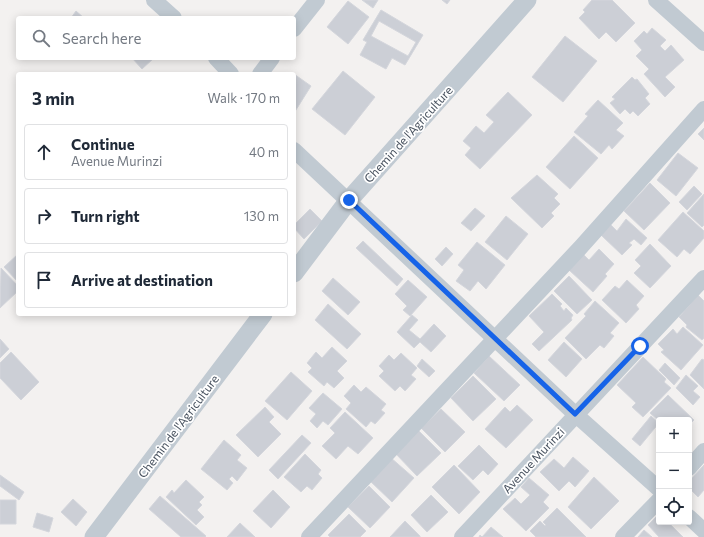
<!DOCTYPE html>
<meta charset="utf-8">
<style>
:root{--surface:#fff;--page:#f2f2f3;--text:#1f2937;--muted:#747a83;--line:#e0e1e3}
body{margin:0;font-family:Commissioner,sans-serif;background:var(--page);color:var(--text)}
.controls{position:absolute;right:12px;bottom:12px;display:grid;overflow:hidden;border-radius:4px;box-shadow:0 2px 10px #0003}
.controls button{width:36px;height:36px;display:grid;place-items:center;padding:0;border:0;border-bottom:1px solid var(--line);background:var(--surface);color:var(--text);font:20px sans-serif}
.stop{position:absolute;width:12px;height:12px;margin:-9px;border:3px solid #1663e8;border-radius:50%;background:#fff}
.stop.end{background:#1663e8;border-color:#fff;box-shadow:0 1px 4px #0008}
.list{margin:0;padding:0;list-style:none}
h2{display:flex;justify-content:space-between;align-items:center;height:52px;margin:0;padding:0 16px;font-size:17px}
h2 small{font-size:13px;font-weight:400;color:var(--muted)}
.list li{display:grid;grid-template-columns:26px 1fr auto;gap:12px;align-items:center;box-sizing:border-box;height:56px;margin:0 8px 8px;padding:0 8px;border:1px solid var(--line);border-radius:4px}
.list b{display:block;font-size:15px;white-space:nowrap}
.list p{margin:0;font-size:13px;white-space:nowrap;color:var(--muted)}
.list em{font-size:13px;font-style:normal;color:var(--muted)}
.icon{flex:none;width:22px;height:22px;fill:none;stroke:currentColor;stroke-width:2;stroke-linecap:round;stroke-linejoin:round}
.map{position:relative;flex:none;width:704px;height:537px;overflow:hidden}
.search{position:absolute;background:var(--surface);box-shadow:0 2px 10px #0003;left:16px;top:16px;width:280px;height:44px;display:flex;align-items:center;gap:10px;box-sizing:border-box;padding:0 14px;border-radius:4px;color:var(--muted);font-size:15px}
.panel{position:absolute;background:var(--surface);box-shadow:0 2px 10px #0003;left:16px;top:72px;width:280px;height:244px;border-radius:4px}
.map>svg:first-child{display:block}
.building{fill:#cccfd6;stroke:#d4d6dc;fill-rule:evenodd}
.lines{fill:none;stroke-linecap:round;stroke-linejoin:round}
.minor{stroke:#c1cad2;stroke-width:16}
.tertiary{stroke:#c1cad2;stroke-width:19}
.route{stroke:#1663e8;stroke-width:5}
.labels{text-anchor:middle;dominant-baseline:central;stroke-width:3.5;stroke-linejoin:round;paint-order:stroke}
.street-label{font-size:12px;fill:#48525f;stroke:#fff}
</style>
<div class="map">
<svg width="704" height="537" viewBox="0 0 704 537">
<rect width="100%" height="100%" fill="#f3f1f0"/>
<path class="building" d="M362,0H378L373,8Z
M442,0H450L447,4Z
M592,0H612L635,23L616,42L606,32L599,39L579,18L585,12L583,10Z
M348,1L369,17L348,44L327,27Z
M381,10L423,35L405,65L392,58L386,69L360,55L367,42L363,40ZM379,21L416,42L408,56L371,36Z
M76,11L84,18H71Z
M652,28L666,40L660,46L665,51L671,45L684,60L665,77L675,87L665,97L644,74L649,69L636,56L642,50L634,41L644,31L647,34Z
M565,36L597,61L563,102L532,77Z
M132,58H154L142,69Z
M343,71L375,97L345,135L312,109Z
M294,74L311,86L294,113Z
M632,77L635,80L637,79L649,94L645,98L650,104L638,116L633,111L630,114L625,109L620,114L610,103L615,99L612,97Z
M508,92L532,115L480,169L465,155L471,148L463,141L476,126L484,133L494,122L486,115Z
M598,100L623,123L616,130L624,136L612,149L609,145L601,154L574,132L588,116L585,114Z
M704,128V140L698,134Z
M574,136L598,158L570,189L546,167Z
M678,153L698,168L676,196L657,180Z
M537,175L558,194L554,198L560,204L551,213L554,216L542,228L511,198Z
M650,183L670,203L644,230L624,211Z
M694,186L702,194L687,210L679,202Z
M704,194V225L702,227L687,213Z
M475,208L485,216L471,231L461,223Z
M310,209L322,221L304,239L294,228V225Z
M683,212L704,231V238L690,254L684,249L677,257L658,240Z
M506,216L528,234L507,260L485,242Z
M626,219L647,238L641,245L634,239L629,243L632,245L622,255L601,235L611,225L617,231Z
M363,241L403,279L397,286L356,248Z
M477,242L505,265L486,289L478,281L470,291L456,281L464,270L458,265Z
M650,244L671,266L650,288L634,273L641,266L635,260Z
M446,247L453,254L442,266L435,259Z
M599,249L614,264L605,274L607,276L593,292L569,270L583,254L589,260Z
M18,254V282L4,267Z
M1,268L18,286V291L0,308Z
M569,276L592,300L577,314L554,291Z
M333,278L360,302L348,315L322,291Z
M408,280L427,297L410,316L403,310L407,306L395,294Z
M627,280L644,296L636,305L639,309L626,323L602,300L615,286L619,289Z
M552,294L562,304L560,306L564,311L566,308L573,315L571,318L572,320L539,351L532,344L544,332L529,316Z
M698,295L704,301V338L702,340L686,327L687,325L679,317Z
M595,301L619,323L610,333L614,336L604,348L600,345L586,359L565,338L586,316L584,314Z
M328,304L361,334L347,349L315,320Z
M412,315L418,320L409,330L420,339L434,324L446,336L431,352L420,342L414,348L397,332Z
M683,327L703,345L681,370L661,352L664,350L658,344L673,329L677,334Z
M0,339L9,349L0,358Z
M564,342L582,359L566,377L548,360Z
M332,347L347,361L337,371L344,378L334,388L327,382L324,386L308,372L312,368L307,363L316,352L322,358Z
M11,352L39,382L21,400L0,378V363Z
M401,353L417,368L411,375L416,379L405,391L400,386L395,391L379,376L384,371L379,366L389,355L394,360Z
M489,356L520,385L504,401L474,373Z
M643,357L666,379L664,382L671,388L643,417L632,407L636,403L617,385Z
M422,359L435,371L429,377L417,366Z
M702,359L704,360V389L690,375Z
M665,363L680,378L674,385L659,370Z
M291,372L312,391L287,420L265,401Z
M686,375L698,386L693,391L700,397L693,405L676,388Z
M473,376L496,399L473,421L451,398Z
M354,385L361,392L366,387L386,404L381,410L385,413L375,424L371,421L366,427L346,409L351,403L344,396Z
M323,393L342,409L328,425L323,421L317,428L310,421L316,414L309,408Z
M668,395L694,420L689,425V420L659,421L650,413Z
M517,405L533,420L506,448L485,429L505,407L510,412Z
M265,407L274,417L269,422L281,434L258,457L236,435Z
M441,409L465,432L445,452L421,428Z
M345,412L373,438L358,454L348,446L336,459L322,446L335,433L330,428Z
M651,416L659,423L640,446L632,439Z
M418,430L441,453L417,476L395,453Z
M302,435L311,443L278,479L269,470Z
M224,440L241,455L237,460L247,468L237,481L232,476L229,479L233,483L227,490L201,469Z
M479,445L498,464L488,475L483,470L473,480L458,466Z
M305,454L321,470L318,474L322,478L312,490L307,486L301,492L284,477Z
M390,457L414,478L392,502L369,480Z
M573,457L589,471L575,487L569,481L559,491L540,472L554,459L564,468Z
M454,465L480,492L459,514L432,487Z
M704,465V490L698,497L689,488V481Z
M0,475L24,492L19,500L0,486Z
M594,477L619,501L591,529L568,507Z
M529,478L549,495L543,502L549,508L526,531L503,509L515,498L521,504L530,495L521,487Z
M186,480L204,497L199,502L202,505L197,510L204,517L196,525L166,497L172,490L174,493Z
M369,486L390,507L370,528L348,507Z
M273,490L290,507L271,528L253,511Z
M431,495L448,512L427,532L411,515Z
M160,496L206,536L205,537H181L149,509Z
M73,499L87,512L76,526L61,512Z
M0,500H16V524H0Z
M557,508L586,537H536L530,531L540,521L545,526L546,525L543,522Z
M37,513L53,518L49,532L33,527Z
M349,514L366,531L360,537H330L328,535Z
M659,514V522H668L683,537H659L648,525Z
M405,521L420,536V537H390Z
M240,523L255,537H227Z
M491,527L503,537H479L480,535L482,537Z
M644,530L652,537H638Z"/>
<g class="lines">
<path class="minor" d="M154,0L174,18
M656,0L704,43
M294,29L317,0
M216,58L231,74
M260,74L272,58
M294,150L575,414L659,489
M689,468L704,451
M689,517L704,531
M309,537L580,248L704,109
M462,537L704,278
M623,537L659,500"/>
<path class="tertiary" d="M294,273L349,200L527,0
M94,537L263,314"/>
</g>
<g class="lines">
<path class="route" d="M349,200L575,414L640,346"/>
</g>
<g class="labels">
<g class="street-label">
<text transform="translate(408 134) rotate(-48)">Chemin de l'Agriculture</text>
<text transform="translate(178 426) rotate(-53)">Chemin de l'Agriculture</text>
<text transform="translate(533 460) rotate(-47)">Avenue Murinzi</text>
</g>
</g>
</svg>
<div class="controls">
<button>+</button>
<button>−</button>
<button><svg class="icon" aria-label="locate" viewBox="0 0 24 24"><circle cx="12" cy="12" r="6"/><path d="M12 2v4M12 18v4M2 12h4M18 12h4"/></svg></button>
</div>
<div class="stop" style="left:640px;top:346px"></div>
<div class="stop end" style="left:349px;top:200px"></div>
<div class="search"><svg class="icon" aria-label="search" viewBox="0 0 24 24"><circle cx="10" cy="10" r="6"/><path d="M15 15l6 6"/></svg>Search here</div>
<section class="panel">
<h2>3 min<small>Walk · 170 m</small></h2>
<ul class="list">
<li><svg class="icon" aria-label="ahead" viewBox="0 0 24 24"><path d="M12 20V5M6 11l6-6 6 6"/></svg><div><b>Continue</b><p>Avenue Murinzi</p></div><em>40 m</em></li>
<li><svg class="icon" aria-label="right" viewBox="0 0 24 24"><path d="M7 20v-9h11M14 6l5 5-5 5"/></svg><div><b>Turn right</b></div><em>130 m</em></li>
<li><svg class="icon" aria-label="arrive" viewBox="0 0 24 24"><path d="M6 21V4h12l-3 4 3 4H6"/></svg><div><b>Arrive at destination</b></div></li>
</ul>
</section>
</div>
